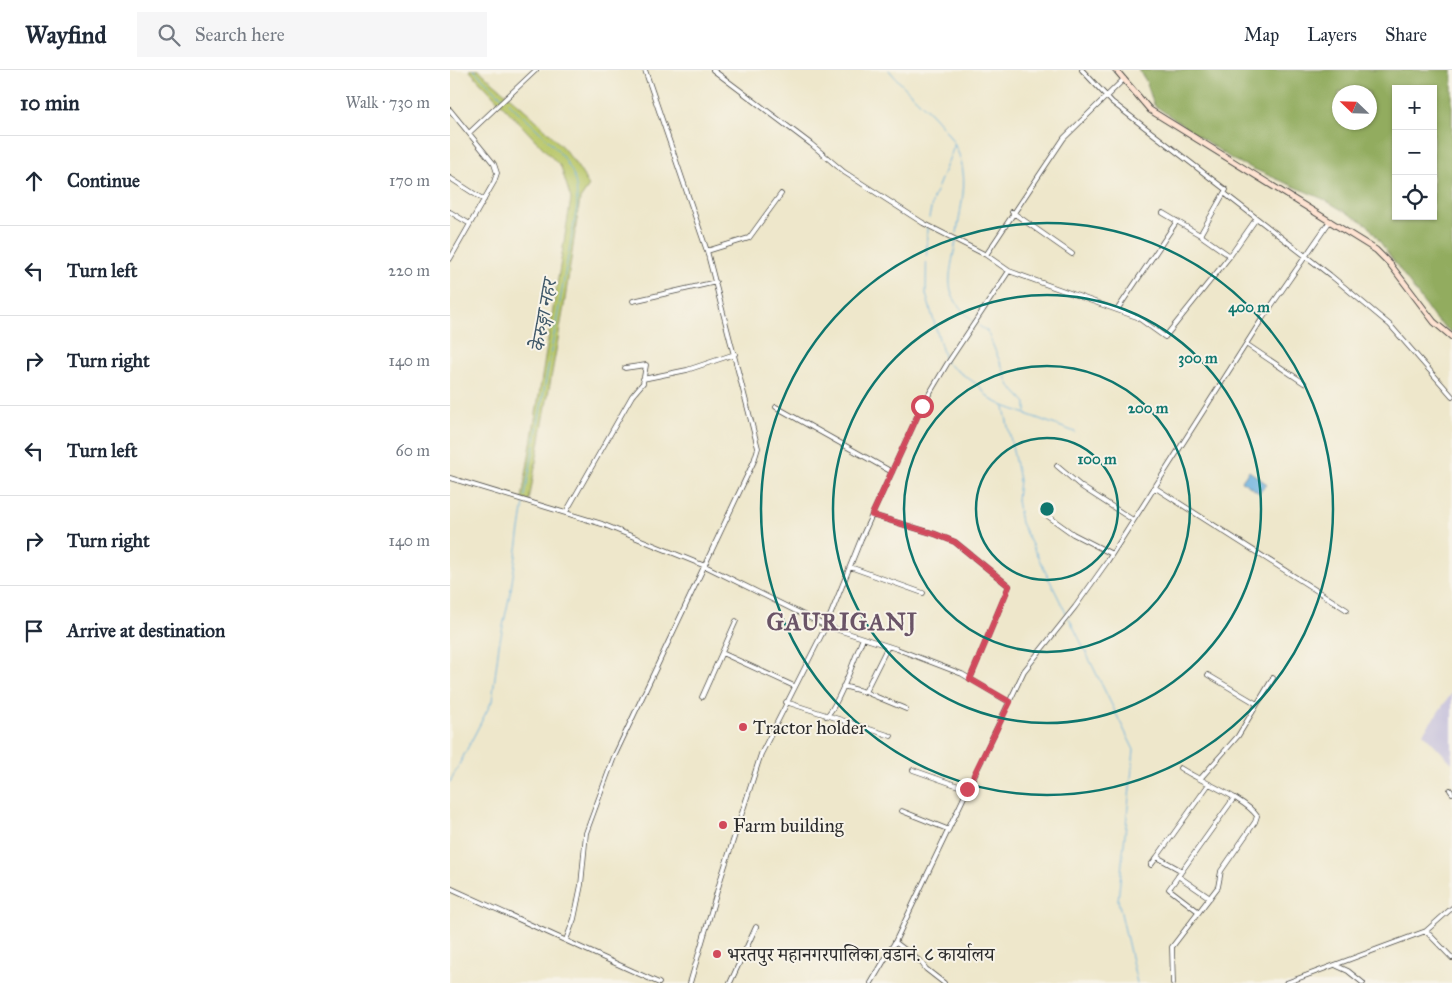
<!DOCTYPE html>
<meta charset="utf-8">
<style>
:root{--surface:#fff;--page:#f6f6f7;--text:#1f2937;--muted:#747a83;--line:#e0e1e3}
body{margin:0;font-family:"IM FELL Great Primer","Noto Serif Devanagari",serif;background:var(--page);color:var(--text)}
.controls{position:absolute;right:15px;top:15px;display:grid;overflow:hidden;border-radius:0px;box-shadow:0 1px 4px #0004}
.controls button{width:45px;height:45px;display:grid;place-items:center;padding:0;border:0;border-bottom:1px solid var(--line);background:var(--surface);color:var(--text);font:25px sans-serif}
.compass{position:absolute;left:882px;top:15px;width:45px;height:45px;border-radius:50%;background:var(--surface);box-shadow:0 1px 4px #0004;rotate:293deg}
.stop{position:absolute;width:15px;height:15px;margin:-11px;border:4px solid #d1495b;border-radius:50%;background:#fff}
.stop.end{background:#d1495b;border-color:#fff;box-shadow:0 1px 5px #0008}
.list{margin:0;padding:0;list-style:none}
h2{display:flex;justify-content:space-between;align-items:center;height:65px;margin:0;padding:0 20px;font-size:21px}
h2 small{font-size:16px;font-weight:400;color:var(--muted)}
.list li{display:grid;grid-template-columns:32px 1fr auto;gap:15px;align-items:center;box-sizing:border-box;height:90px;padding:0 20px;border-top:1px solid var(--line)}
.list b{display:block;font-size:19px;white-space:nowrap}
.list em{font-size:16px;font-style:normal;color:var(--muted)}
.icon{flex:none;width:28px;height:28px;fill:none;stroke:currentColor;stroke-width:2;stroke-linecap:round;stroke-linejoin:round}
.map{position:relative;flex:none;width:1002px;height:913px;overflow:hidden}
header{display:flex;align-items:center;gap:30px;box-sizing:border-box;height:70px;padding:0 25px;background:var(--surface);border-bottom:1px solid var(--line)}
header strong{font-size:24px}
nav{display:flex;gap:28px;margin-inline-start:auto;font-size:18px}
.search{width:350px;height:45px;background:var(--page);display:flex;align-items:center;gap:12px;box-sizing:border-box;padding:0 18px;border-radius:0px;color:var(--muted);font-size:19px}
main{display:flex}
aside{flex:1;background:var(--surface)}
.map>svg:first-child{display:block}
.industrial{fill:#c5c0db}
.green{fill:#b9c76a;stroke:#72794a}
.forest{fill:#92ac5e;stroke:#5e6c44;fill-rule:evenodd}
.water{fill:#66afde;stroke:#486d84}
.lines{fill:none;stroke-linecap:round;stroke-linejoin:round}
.stream{stroke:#66afde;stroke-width:1}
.street-casing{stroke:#484743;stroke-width:5.5}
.secondary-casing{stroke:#484743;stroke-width:7}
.street{stroke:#fff;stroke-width:4}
.secondary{stroke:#fee3d2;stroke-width:5}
.route{stroke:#d1495b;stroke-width:6}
.ring{fill:none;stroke:#0f766e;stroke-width:2.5}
.poi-dot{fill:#d1495b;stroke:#f7f3e8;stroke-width:2}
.labels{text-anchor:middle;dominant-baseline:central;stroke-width:4;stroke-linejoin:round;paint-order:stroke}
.poi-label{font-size:19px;fill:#2b2b2b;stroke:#f7f3e8;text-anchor:start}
.water-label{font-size:20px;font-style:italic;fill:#40596a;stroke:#f7f3e8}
.district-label{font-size:24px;font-weight:bold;letter-spacing:1px;fill:#6a5467;stroke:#f7f3e8}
.centre{fill:#0f766e;stroke:#f7f3e8;stroke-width:2.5}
.ring-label{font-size:15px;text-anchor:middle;font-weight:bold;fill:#0f766e;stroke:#f7f3e8;stroke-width:4;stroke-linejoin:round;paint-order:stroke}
</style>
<header>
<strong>Wayfind</strong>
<div class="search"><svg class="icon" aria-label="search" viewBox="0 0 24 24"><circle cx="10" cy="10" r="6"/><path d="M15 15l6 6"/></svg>Search here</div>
<nav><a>Map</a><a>Layers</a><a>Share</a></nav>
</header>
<main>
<aside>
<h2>10 min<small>Walk · 730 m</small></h2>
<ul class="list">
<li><svg class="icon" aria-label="ahead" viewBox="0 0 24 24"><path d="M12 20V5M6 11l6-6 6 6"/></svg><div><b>Continue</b></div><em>170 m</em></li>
<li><svg class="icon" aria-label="left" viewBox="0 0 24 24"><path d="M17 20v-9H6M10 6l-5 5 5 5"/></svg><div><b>Turn left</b></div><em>220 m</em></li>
<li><svg class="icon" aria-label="right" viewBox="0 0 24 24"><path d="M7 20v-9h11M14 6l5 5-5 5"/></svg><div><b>Turn right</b></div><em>140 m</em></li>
<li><svg class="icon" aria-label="left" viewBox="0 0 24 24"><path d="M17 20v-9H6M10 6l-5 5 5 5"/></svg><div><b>Turn left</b></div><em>60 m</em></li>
<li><svg class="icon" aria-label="right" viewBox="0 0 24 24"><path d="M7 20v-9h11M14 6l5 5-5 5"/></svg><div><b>Turn right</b></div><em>140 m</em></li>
<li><svg class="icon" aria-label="arrive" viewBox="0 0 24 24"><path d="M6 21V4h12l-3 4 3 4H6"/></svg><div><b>Arrive at destination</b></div></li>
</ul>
</aside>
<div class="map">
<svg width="1002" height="913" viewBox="0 0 1002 913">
<rect width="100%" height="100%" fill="#f7f3e8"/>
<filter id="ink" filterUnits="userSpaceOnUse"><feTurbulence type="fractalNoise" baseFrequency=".02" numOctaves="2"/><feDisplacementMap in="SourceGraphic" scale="10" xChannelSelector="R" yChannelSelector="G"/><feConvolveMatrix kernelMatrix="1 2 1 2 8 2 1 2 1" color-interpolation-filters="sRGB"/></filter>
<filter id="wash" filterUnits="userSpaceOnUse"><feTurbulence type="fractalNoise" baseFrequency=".0096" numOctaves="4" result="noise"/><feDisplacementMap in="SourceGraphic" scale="20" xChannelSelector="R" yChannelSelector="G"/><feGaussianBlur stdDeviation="1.12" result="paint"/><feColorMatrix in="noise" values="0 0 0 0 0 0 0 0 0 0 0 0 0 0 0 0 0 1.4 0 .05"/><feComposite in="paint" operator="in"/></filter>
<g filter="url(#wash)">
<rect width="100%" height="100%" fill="#eee7cb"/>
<path class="industrial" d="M1002,623V693L973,663Z"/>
<path class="green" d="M19,0H29C68,35 115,69 139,116L130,129L114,236L79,431L72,429L121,129L111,97Z"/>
<path class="forest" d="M689,0H1002V263L985,249L918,155L873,129L783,90L704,35L696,11ZM946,19H983V146H946ZM889,22H919V52H889Z"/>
<path class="water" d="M799,401L817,414L809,423L792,411Z"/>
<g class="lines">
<path class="stream" d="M24,0L53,28
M439,0C465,33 508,57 513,102C516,119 509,146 507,163
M58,32C78,52 106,73 120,98C127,109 127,124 127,137L75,426
M479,148L483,129L505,74
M477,157L476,224L496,293
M506,171C499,211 491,222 524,252
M529,256L537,261L560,316L576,333V342
M499,295L528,315L540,329L554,336L625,362
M554,337L569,410L567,430L571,453L616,543
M619,548L684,680L668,830L687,913
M0,712L42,631L49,575L61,519L74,433"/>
</g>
</g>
<g filter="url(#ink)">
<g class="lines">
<defs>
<path id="street" d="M263,0L361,74L394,102L473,153L536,185
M632,0L662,32L776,120L774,123L880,205L940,255L1002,326
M0,40L44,94L47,103L44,112L0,189
M19,63L86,0
M0,108L34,130
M0,142L20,154
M562,142L622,184
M713,143L750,165L774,123
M750,165L780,186
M257,181L299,168L331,124
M559,201L667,240L727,151
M183,231L266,212
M667,240L687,247L715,267L780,186L806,149
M796,274L854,313
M193,309L237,300L285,284
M326,337L442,402
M607,396L632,417L683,450
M0,408L152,454L255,496L376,556L447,579L512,604L559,632
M704,417L897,540
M116,442L182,326L193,313L196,295L175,298
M595,444L623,464L662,484
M422,445L485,464L505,472L559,516L520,609
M400,497L473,523
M272,583L344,616
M758,605L807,634
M393,616L415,622L438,576
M415,622L456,639
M252,627L286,551
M336,632L441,666
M376,646C387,640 407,582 413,568
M463,700L517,719
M750,709L788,666L823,608
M1000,720L1002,723
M452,741L497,759
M701,795L707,787
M732,801L707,787L759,714
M728,806L760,828
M0,818L209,913
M749,842L719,819L784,728
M976,861L1002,888
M116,870L124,849L131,815L136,763L164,687L304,391L308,378L257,181L195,0
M445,872L471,892L476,899L494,913
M887,896L898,901L913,913
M240,913L271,808L311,684L376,556L411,469L472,336L497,294L559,201L536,185L614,68L674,9
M280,913L306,857
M421,913L445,872L574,601L625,537L657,492L812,249L880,151
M723,913L722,877L768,817L771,801L805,752L807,746C796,729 748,710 730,698
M836,913L976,861L1002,838"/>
<path id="secondary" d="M666,0L700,40L926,180L940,194L984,252L1002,267"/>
</defs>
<use href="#street" class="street-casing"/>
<use href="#secondary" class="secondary-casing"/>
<use href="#street" class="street"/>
<use href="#secondary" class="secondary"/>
</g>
</g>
<g class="lines" filter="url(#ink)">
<path class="route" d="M472,336L422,445L485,464L505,472L559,516L520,609L560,632L517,719"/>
</g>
<g class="ring">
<circle cx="597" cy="439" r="71"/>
<circle cx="597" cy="439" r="143"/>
<circle cx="597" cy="439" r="214"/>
<circle cx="597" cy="439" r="286"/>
</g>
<g class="poi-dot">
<circle cx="293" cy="657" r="5"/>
<circle cx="273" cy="755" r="5"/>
<circle cx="267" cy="884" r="5"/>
</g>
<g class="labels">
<g class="poi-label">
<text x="303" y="657">Tractor holder</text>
<text x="283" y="755">Farm building</text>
<text x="277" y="884">भरतपुर महानगरपालिका वडानं. ८ कार्यालय</text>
</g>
<g class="water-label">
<text transform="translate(93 246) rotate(-80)">केेरुङ्गा नहर</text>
</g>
<g class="district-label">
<text x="392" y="552">GAURIGANJ</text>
</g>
</g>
<circle cx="597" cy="439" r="8" class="centre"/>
<g class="ring-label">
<text x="799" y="242">400 m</text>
<text x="748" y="293">300 m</text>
<text x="698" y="343">200 m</text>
<text x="647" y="394">100 m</text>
</g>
</svg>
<div class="controls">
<button>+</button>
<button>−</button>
<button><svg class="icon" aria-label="locate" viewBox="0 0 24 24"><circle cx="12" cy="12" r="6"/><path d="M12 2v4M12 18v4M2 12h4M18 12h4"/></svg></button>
</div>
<svg class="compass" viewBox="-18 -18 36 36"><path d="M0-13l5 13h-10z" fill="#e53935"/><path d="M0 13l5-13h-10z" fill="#747a83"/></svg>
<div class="stop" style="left:472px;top:336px"></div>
<div class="stop end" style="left:517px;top:719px"></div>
</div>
</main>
